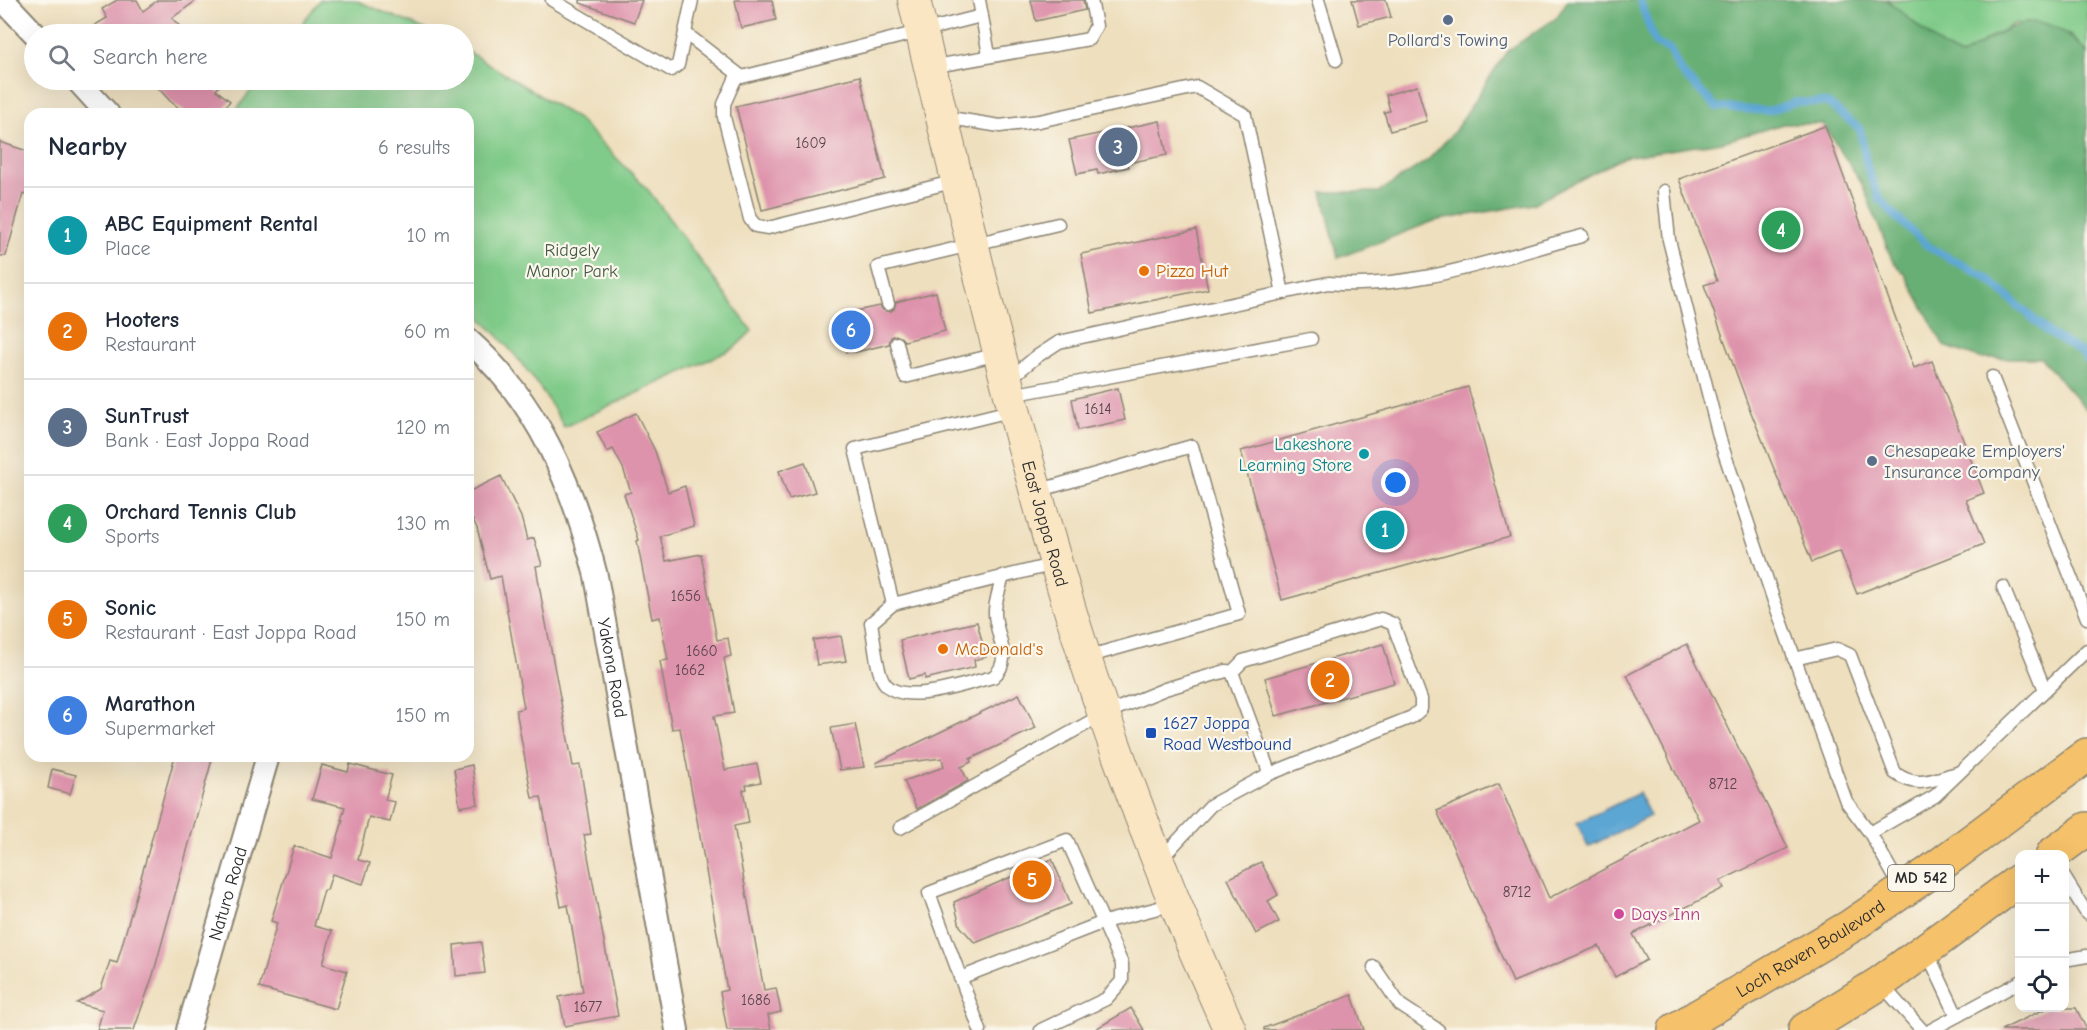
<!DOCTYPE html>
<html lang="en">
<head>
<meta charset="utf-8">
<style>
  body { margin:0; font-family:"Comic Neue",sans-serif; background:#f2f2f3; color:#1f2937 }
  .controls { position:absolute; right:18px; bottom:18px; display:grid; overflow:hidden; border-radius:12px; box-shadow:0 6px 24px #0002 }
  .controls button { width:54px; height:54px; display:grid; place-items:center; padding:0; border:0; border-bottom:2px solid #e0e1e3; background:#fff; color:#1f2937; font:30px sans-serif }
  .you { position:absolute; left:1396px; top:483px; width:21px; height:21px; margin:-15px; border:4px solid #fff; border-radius:50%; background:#1a73e8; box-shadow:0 0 0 9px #1a73e833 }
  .badge { display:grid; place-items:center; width:39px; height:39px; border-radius:50%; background:#d1495b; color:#fff; font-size:20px; font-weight:700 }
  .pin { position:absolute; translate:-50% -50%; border:3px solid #fff; box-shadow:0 2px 6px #0006 }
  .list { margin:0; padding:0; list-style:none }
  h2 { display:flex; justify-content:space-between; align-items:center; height:78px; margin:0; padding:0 24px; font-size:26px }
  h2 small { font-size:20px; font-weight:400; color:#747a83 }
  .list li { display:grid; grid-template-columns:39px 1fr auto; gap:18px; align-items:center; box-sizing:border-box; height:96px; padding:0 24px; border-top:2px solid #e0e1e3 }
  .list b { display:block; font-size:22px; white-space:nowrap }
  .list p { margin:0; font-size:20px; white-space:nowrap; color:#747a83 }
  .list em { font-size:20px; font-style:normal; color:#747a83 }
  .icon { flex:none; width:33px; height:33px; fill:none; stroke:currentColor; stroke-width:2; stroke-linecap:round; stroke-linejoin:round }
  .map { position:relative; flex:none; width:2087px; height:1030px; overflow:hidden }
  .search { position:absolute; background:#fff; box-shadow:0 6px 24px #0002; left:24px; top:24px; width:450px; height:66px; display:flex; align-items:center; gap:15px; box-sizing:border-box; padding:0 21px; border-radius:33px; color:#747a83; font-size:22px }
  .panel { position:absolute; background:#fff; box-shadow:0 6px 24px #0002; left:24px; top:108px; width:450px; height:654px; border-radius:18px }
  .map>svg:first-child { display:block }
</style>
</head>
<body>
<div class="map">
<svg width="2087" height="1030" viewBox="0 0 2087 1030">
  <rect width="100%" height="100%" fill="#fbf7ec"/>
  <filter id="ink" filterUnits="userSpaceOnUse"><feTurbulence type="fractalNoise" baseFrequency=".0167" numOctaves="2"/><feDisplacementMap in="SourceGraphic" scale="12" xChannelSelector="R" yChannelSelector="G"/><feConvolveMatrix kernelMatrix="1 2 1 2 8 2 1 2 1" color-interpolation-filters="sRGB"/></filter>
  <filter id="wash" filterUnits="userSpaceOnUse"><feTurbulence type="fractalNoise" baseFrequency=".008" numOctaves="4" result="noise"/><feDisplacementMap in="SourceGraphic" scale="24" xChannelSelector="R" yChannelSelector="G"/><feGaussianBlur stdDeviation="1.35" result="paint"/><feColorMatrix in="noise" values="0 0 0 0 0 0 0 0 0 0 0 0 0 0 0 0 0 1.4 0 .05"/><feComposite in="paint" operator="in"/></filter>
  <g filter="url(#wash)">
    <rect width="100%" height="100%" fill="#eedfbe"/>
    <g fill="#80cb89" stroke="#567b5a" stroke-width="1.5">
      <path d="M320,0H355L436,34H294Z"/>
      <path d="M1887,0H2087V53L2072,36L2015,23L1961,56L1943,47Z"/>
      <path d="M464,49L578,119L649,191L752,331L734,348L564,427C539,381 507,342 468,306V114H233L259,80H464Z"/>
    </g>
    <path fill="#68af75" stroke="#4a6d50" stroke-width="1.5" d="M1568,0H1887L1943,47L1961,56C2013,25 2039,0 2087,53V410L2041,358H1979L1944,346L1905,274L1892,260L1862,184L1823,124H1783L1722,142L1624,157L1533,204L1434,221L1338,258L1322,192H1379L1428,160L1454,132L1507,51L1556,18Z"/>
    <path fill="#5ca6d3" stroke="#44687f" stroke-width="1.5" d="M1639,793L1650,816L1588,847L1577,823Z"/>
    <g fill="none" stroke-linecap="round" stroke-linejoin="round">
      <path stroke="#5ca6d3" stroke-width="8" d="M1640,0L1655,43L1670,50L1680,71L1716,107L1768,111L1796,102L1828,103L1860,129L1867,167L1879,198L1895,216L1929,247L1987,278L2049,333L2081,352L2087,360"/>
    </g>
    <g id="blocks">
      <g fill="#de93ac">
        <path d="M117,0H137L143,11L158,0H197L172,18L187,34H80L107,18L102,9Z"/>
        <path d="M580,0H642L634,22L580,3Z"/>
        <path d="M735,0H772L776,20L741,28Z"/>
        <path d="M1031,0H1083L1085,10L1036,21Z"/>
        <path d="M1352,0H1386L1391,17L1359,25Z"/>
        <path d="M860,76L885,179L762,210L736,106Z"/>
        <path d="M151,80H224L216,90L230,101L220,114H187L170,101Z"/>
        <path d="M1417,86L1427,121L1390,131L1384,112L1390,111L1386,95Z"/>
        <path d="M1160,121L1167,155L1128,163L1129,167L1098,174L1097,170L1077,174L1069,140Z"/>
        <path d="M1825,126L1914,368L1932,361L1984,493L1966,500L1984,544L1857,594L1840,551L1812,562L1748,405L1704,285L1717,281L1679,179Z"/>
        <path d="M0,142L30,152V196L23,194L6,256H0Z"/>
        <path d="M1196,230L1208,289L1092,313L1081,254Z"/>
        <path d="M936,292L945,331L905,341L896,335L891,337L889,344L856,352H846L844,340L837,342L833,322L843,320L841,314L880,306L883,310L890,312L894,309L896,302Z"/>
        <path d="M1468,387L1510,537L1282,600L1241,451Z"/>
        <path d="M1118,388L1125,420L1078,430L1072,399Z"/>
        <path d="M636,413L655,451L668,492L685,486L694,526L660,536L666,561L701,554L717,640L728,638L731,656L724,658L734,713L714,716L725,770L757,764L761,782L746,785L747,789L743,790L749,823L734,826L764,990L776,988L781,1012L768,1015L771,1030H727L720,992L727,990L698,825L680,728L672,729L660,661L668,660L660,617L652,619L637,541L639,540L624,494L631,492L623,468L613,449L607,452L597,432Z"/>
        <path d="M805,462L815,492L789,499L779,471Z"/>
        <path d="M501,476L521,517L527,540L534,538L542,565L536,566L542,602L573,766L580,765L591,834L584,835L618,1016L565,1026L559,997L583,992L568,905L561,907L541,797L532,798L516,710L524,708L501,576L490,579L477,528L468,510V492Z"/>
        <path d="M977,622L986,657L974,660L975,667L925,679V675L909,679L900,640Z"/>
        <path d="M841,636L846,661L817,665L813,640Z"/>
        <path d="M1383,644L1394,683L1276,716L1265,678Z"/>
        <path d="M1687,644L1788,848L1720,881L1724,888L1633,934L1647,960L1615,977L1599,946L1513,982L1437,811L1499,784L1549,898L1699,820L1627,675Z"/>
        <path d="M1019,694L1036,728L970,759L971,762L961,767L968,781L917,809L904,781L944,767L942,758L877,766L876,763Z"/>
        <path d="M855,724L864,767L840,770L831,728Z"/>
        <path d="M175,756H213L153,975L134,1030H97L103,1010L77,1003L101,989L110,961L117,963Z"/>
        <path d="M350,764L392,775L385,800L395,802L390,822L369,817L358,860L370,863L363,884L332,874L327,890H324L314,926L332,931L323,964L347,971L336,1009L259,988L277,923L271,921L294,846L332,858L343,820H341L345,807L312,799L322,765L348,772Z"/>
        <path d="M472,765L478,804L460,807L454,769Z"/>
        <path d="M52,769L76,775L70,794L48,788Z"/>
        <path d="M1052,859L1071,904L975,943L960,926L954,902Z"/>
        <path d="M1261,862L1278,895L1268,901L1279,922L1256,934L1228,879Z"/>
        <path d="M481,942L485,973L456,976L454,945Z"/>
        <path d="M1352,995L1364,1030H1264V1028Z"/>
        <path d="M1131,1008L1144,1030H1094Z"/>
        <path d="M2047,1008H2076L2087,1030H2001Z"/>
      </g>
    </g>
  </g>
  <g filter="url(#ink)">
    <use href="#blocks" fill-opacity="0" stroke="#8c8574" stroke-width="1.5"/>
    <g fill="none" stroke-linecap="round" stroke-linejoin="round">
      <g stroke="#8c8574" stroke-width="15">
        <g id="lane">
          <path d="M552,0L671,70L678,65L692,0"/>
          <path d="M979,0L989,55"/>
          <path d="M1318,0L1336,60"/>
          <path d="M685,33L742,77L981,16"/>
          <path d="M930,67L1089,39L1096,26L1091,0"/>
          <path d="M737,75L724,104V117L750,219L756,226L768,228L956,181"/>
          <path d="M944,117L1000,126L1039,121L1197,87L1245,115L1283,293"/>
          <path d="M1664,191L1669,240L1720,440L1774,601L1846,801L1870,833L1902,890"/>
          <path d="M888,304L878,267L1058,224"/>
          <path d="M897,343L905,377L998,354"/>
          <path d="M1992,377L2087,618"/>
          <path d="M1008,380L1036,357L1059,342L1328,283C1414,291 1500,257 1582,236"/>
          <path d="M1011,395L1311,339"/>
          <path d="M1014,410L855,449L893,604L1055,564"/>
          <path d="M1037,491L1192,446L1239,614L1086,657"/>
          <path d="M2003,587L2045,690"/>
          <path d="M893,604L871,623C874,637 876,671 884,682C901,708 968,683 993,677C1014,660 996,637 995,614C994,603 1000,588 1003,576"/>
          <path d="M1794,659L1837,649L1850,655L1895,773C1917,789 1932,780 1957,773"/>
          <path d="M1232,672L1243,661L1381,619L1393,624L1421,699V709L1412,717L1267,775"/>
          <path d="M900,828L1104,714L1165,689L1226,671L1232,672L1268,769L1267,775L1211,805L1160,860"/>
          <path d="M1870,833L1935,796L2087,650"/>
          <path d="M2064,877L2087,914"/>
          <path d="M1927,952L1957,1016"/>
          <path d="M2064,960L2087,956"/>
          <path d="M1374,967L1400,1005L1438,1030"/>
          <path d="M960,978L1104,922L1174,904"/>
          <path d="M1881,984L1922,1030"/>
          <path d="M980,1030L929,893L1067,840L1122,964V981L1106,999L1041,1030"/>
          <path d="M1931,1030L2020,982"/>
        </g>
      </g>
      <g stroke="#8c8574" stroke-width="26">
        <g id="street">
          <path d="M3,0L35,34"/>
          <path d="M77,80L108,114"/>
          <path id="s1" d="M468,340C539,403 573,486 596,576L677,1030"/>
          <path id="s2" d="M188,1030L268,756"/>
        </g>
      </g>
      <g stroke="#8c8574" stroke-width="34">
        <g id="secondary">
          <path id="s3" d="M914,0C959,188 1002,377 1056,563C1102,722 1161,879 1230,1030"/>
        </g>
      </g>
      <g stroke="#8c8574" stroke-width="36">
        <g id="primary">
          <path d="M2053,854L2087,829"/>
          <path id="s4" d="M1675,1030L1851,926L1929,873L2087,755"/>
          <path d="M1805,1030L1880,983L2020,880"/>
        </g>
      </g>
      <use href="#lane" stroke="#fff" stroke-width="12"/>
      <use href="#street" stroke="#fff" stroke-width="22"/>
      <use href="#secondary" stroke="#fbe6c4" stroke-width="32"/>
      <use href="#primary" stroke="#f5c16b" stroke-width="33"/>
    </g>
  </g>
  <g fill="#5c6f8a" stroke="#fbf7ec" stroke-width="2">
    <circle cx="1448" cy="20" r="6"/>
    <circle cx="1872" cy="461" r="6"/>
  </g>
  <g fill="#e8710a" stroke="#fbf7ec" stroke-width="2">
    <circle cx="1144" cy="271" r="6"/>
    <circle cx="943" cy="649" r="6"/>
  </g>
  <circle fill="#0f9aa8" stroke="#fbf7ec" stroke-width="2" cx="1364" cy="454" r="6"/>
  <rect fill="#1a4fb4" stroke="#fbf7ec" stroke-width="2" x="1145" y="727" width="12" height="12" rx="3"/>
  <circle fill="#d1479c" stroke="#fbf7ec" stroke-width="2" cx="1619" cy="914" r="6"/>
  <g text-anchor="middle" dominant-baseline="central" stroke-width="4.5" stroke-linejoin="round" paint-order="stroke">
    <g font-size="15" fill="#58454b">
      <text x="811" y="143">1609</text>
      <text x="1098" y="409">1614</text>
      <text x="686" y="596">1656</text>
      <text x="702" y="651">1660</text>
      <text x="690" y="670">1662</text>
      <text x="1723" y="784">8712</text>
      <text x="1517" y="892">8712</text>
      <text x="756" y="1000">1686</text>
      <text x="588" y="1007">1677</text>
    </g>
    <rect fill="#fbf7ec" stroke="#696865" stroke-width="1.5" x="1888" y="865" width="66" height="26" rx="4.5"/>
    <g font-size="16" font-weight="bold" fill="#2b2b2b">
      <text x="1921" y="878">MD 542</text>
    </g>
    <g font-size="18" fill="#4e5e75" stroke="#fbf7ec">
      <text x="1448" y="40">Pollard's Towing</text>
      <text x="1884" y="451" text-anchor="start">Chesapeake Employers'<tspan x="1884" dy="21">Insurance Company</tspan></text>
    </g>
    <g font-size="18" fill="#445b47" stroke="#fbf7ec">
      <text x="572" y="250">Ridgely<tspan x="572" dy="21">Manor Park</tspan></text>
    </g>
    <g font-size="18" fill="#c56008" stroke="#fbf7ec" text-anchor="start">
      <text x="1156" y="271">Pizza Hut</text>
      <text x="955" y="649">McDonald's</text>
    </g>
    <g font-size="18" fill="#0d838f" stroke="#fbf7ec" text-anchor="end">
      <text x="1352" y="444">Lakeshore<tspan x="1352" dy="21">Learning Store</tspan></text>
    </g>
    <g font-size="18" fill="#2b2b2b" stroke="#fbf7ec">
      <text stroke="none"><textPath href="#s3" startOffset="540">East Joppa Road</textPath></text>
      <text stroke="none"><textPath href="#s1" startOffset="366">Yakona Road</textPath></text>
      <text stroke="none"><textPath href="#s2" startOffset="142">Naturo Road</textPath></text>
      <text stroke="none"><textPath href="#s4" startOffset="158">Loch Raven Boulevard</textPath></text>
    </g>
    <g font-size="18" fill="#164399" stroke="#fbf7ec" text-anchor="start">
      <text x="1163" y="723">1627 Joppa<tspan x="1163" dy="21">Road Westbound</tspan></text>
    </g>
    <g font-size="18" fill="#b23c85" stroke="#fbf7ec" text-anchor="start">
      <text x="1631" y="914">Days Inn</text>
    </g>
  </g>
</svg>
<div class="controls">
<button>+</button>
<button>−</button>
<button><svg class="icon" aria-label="locate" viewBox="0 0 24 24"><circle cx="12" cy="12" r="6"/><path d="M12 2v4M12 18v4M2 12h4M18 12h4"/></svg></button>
</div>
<div class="you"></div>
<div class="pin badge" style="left:1385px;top:530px;background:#0f9aa8">1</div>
<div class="pin badge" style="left:1330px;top:680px;background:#e8710a">2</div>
<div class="pin badge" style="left:1118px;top:147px;background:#5c6f8a">3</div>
<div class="pin badge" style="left:1781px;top:230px;background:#2e9e5b">4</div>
<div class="pin badge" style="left:1032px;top:880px;background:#e8710a">5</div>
<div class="pin badge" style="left:851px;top:330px;background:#3f7fe0">6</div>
<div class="search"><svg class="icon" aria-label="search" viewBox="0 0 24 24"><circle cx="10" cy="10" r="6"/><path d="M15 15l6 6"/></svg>Search here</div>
<section class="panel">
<h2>Nearby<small>6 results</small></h2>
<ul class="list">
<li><span class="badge" style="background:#0f9aa8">1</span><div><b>ABC Equipment Rental</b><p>Place</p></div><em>10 m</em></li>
<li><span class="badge" style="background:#e8710a">2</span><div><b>Hooters</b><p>Restaurant</p></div><em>60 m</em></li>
<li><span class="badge" style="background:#5c6f8a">3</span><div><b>SunTrust</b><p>Bank · East Joppa Road</p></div><em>120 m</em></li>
<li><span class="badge" style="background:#2e9e5b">4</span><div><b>Orchard Tennis Club</b><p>Sports</p></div><em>130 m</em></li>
<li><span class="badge" style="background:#e8710a">5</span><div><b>Sonic</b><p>Restaurant · East Joppa Road</p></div><em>150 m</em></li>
<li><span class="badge" style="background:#3f7fe0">6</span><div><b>Marathon</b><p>Supermarket</p></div><em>150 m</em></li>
</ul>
</section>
</div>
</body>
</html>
